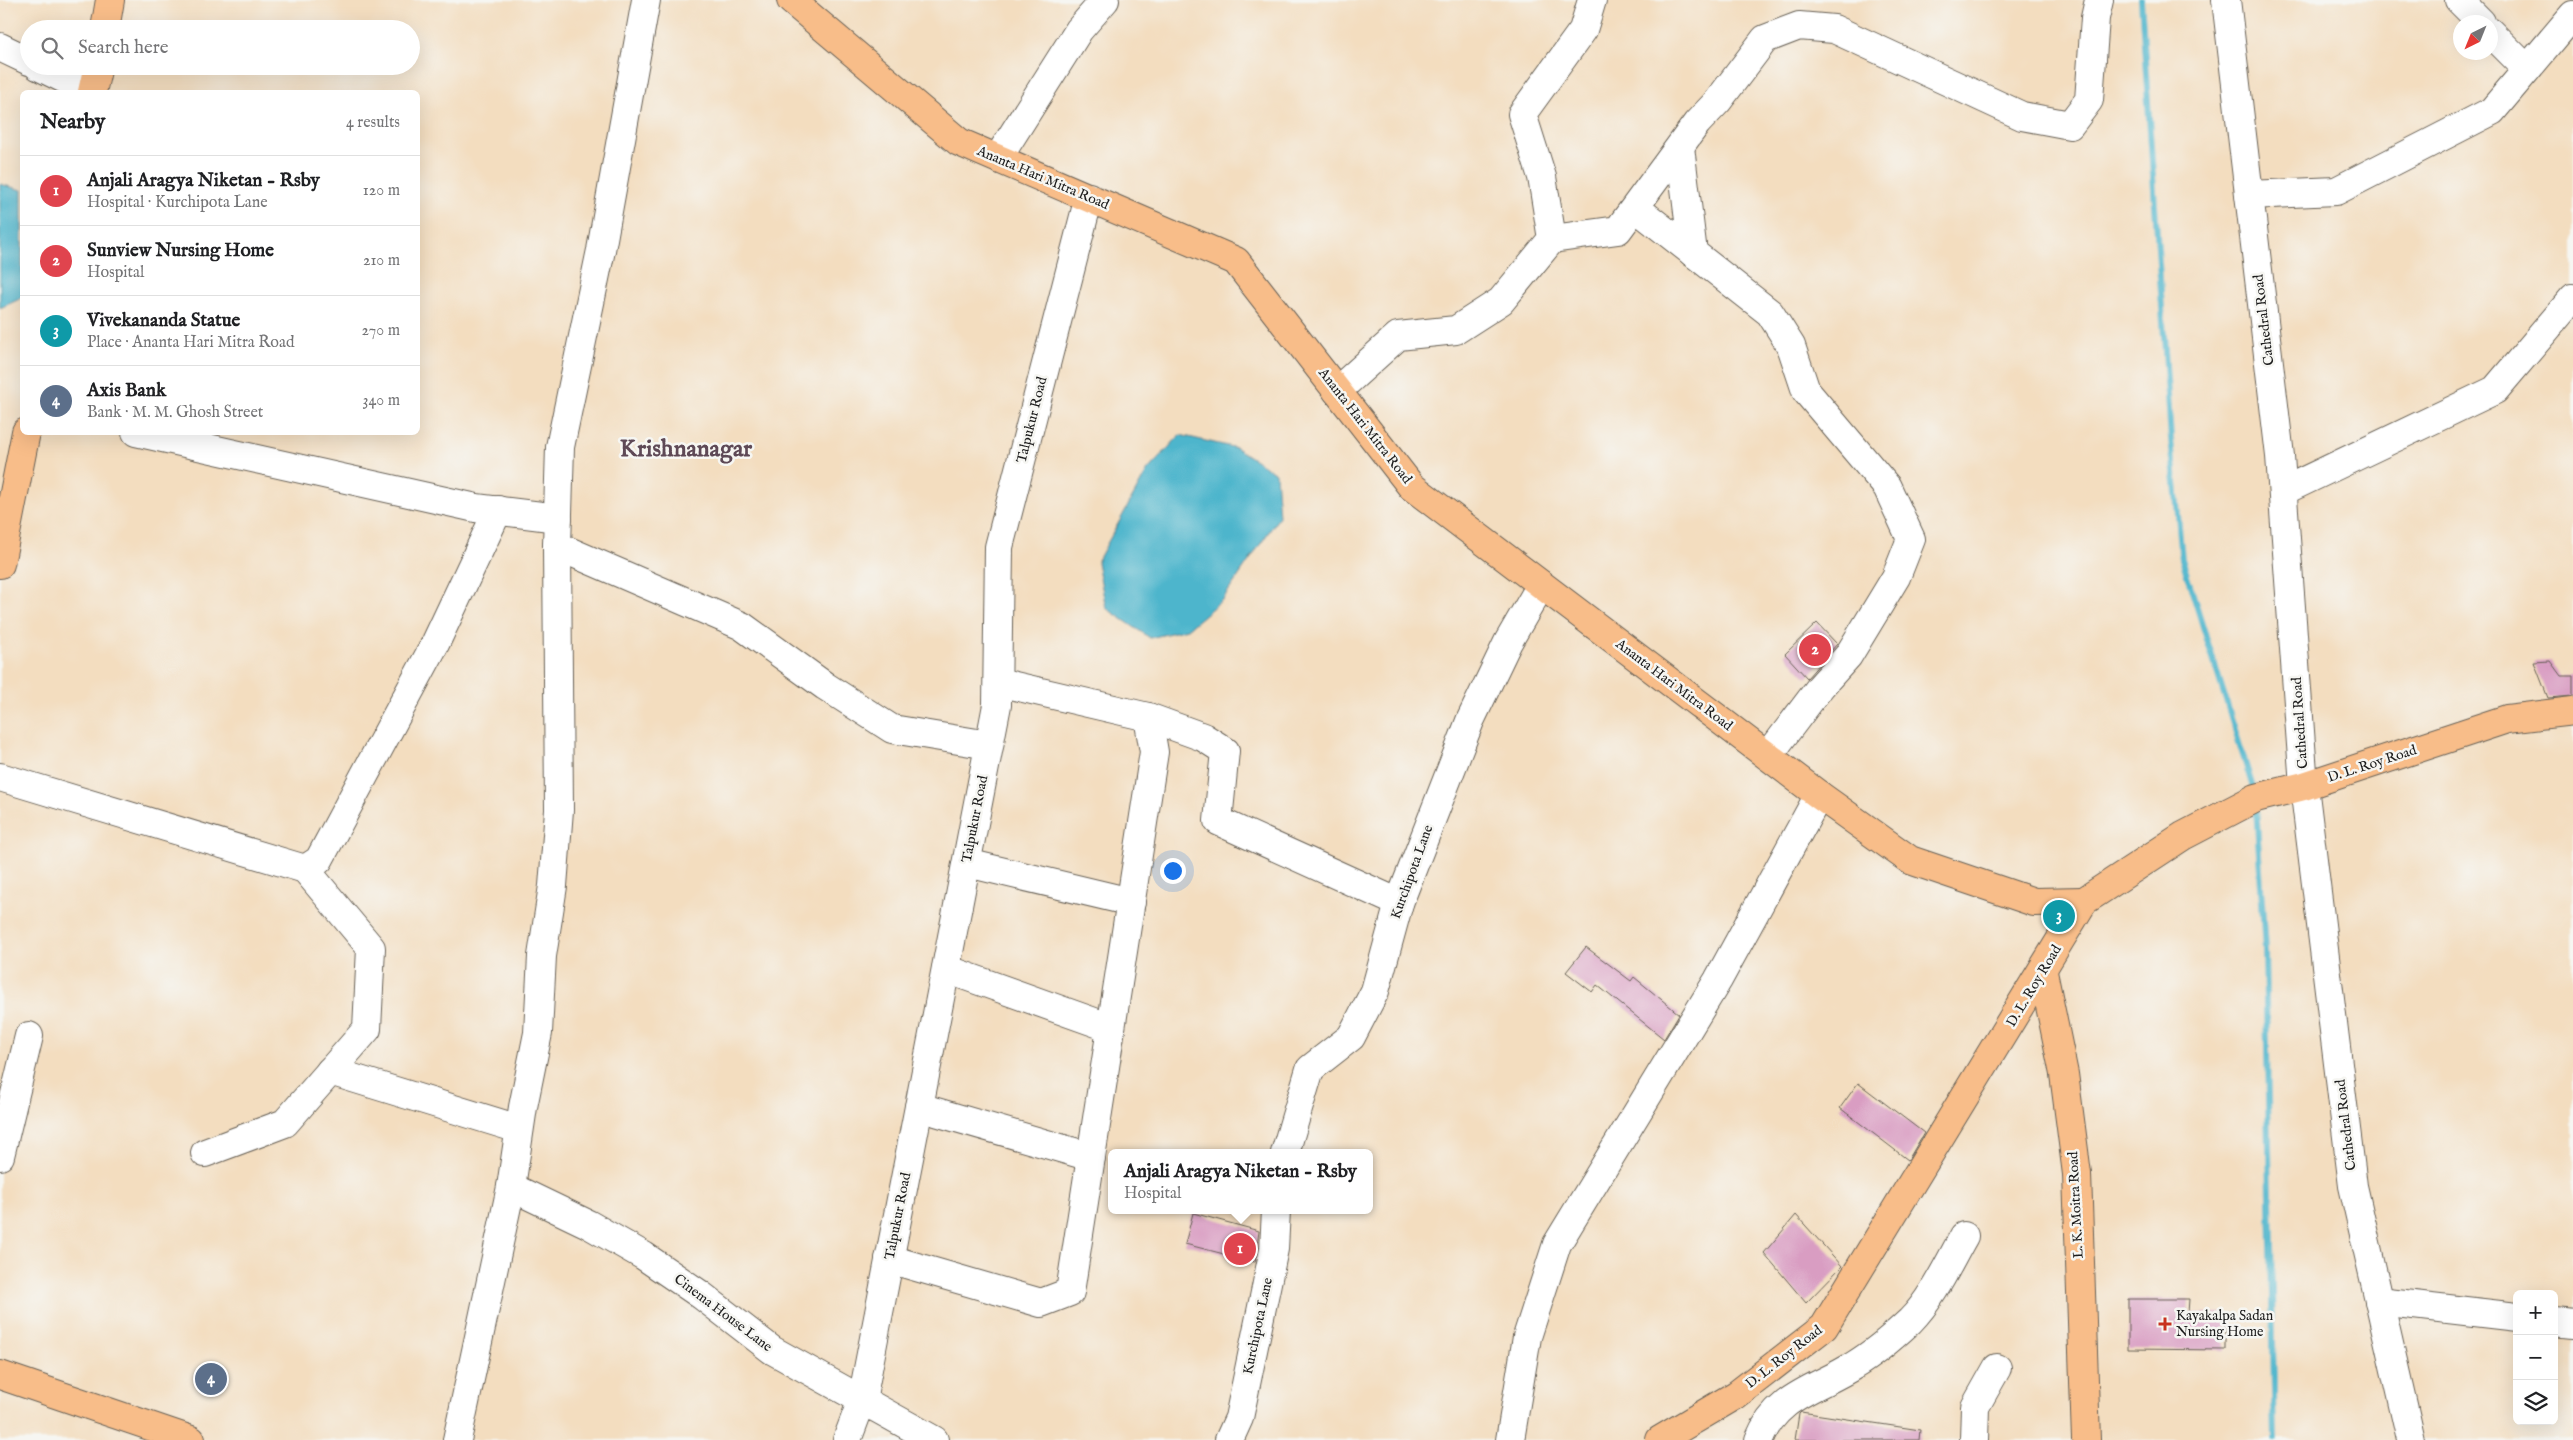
<!DOCTYPE html>
<html lang="en">
<head>
<meta charset="utf-8">
<style>
  body { margin:0; font-family:"IM FELL English",serif; background:#f6f6f6; color:#202124 }
  .controls { position:absolute; right:15px; bottom:15px; display:grid; overflow:hidden; border-radius:8px; box-shadow:0 5px 20px #0002 }
  .controls button { width:45px; height:45px; display:grid; place-items:center; padding:0; border:0; border-bottom:1px solid #e0e0e0; background:#fff; color:#202124; font:25px sans-serif }
  .compass { position:absolute; left:2453px; top:15px; width:45px; height:45px; border-radius:50%; background:#fff; box-shadow:0 5px 20px #0002; rotate:223deg }
  .you { position:absolute; left:1172px; top:870px; width:18px; height:18px; margin:-12px; border:4px solid #fff; border-radius:50%; background:#1a73e8; box-shadow:0 0 0 8px #1a73e833 }
  .badge { display:grid; place-items:center; width:32px; height:32px; border-radius:50%; background:#7c3aed; color:#fff; font-size:16px; font-weight:700 }
  .pin { position:absolute; translate:-50% -50%; border:2px solid #fff; box-shadow:0 1px 5px #0006 }
  .popup { position:absolute; left:1108px; top:1149px; width:265px; height:65px; box-sizing:border-box; display:grid; place-content:center; border-radius:8px; background:#fff; filter:drop-shadow(0 1px 4px #0005); font-size:16px; white-space:nowrap; color:#757577 }
  .popup b { font-size:19px; color:#202124 }
  .popup::after { content:''; position:absolute; left:50%; top:100%; margin-left:-10px; border:10px solid transparent; border-top-color:#fff }
  .list { margin:0; padding:0; list-style:none }
  h2 { display:flex; justify-content:space-between; align-items:center; height:65px; margin:0; padding:0 20px; font-size:21px }
  h2 small { font-size:16px; font-weight:400; color:#757577 }
  .list li { display:grid; grid-template-columns:32px 1fr auto; gap:15px; align-items:center; box-sizing:border-box; height:70px; padding:0 20px; border-top:1px solid #e0e0e0 }
  .list b { display:block; font-size:19px; white-space:nowrap }
  .list p { margin:0; font-size:16px; white-space:nowrap; color:#757577 }
  .list em { font-size:16px; font-style:normal; color:#757577 }
  .icon { flex:none; width:28px; height:28px; fill:none; stroke:currentColor; stroke-width:2; stroke-linecap:round; stroke-linejoin:round }
  .map { position:relative; flex:none; width:2573px; height:1440px; overflow:hidden }
  .search { position:absolute; background:#fff; box-shadow:0 5px 20px #0002; left:20px; top:20px; width:400px; height:55px; display:flex; align-items:center; gap:12px; box-sizing:border-box; padding:0 18px; border-radius:28px; color:#757577; font-size:19px }
  .panel { position:absolute; background:#fff; box-shadow:0 5px 20px #0002; left:20px; top:90px; width:400px; height:345px; border-radius:8px }
  .map>svg:first-child { display:block }
</style>
</head>
<body>
<div class="map">
<svg width="2573" height="1440" viewBox="0 0 2573 1440">
  <rect width="100%" height="100%" fill="#f6f6f2"/>
  <filter id="ink" filterUnits="userSpaceOnUse"><feTurbulence type="fractalNoise" baseFrequency=".02" numOctaves="2"/><feDisplacementMap in="SourceGraphic" scale="10" xChannelSelector="R" yChannelSelector="G"/><feConvolveMatrix kernelMatrix="1 2 1 2 8 2 1 2 1" color-interpolation-filters="sRGB"/></filter>
  <filter id="wash" filterUnits="userSpaceOnUse"><feTurbulence type="fractalNoise" baseFrequency=".0096" numOctaves="4" result="noise"/><feDisplacementMap in="SourceGraphic" scale="20" xChannelSelector="R" yChannelSelector="G"/><feGaussianBlur stdDeviation="1.12" result="paint"/><feColorMatrix in="noise" values="0 0 0 0 0 0 0 0 0 0 0 0 0 0 0 0 0 1.4 0 .05"/><feComposite in="paint" operator="in"/></filter>
  <g filter="url(#wash)">
    <rect width="100%" height="100%" fill="#f3ddbf"/>
    <g fill="#4eb5cc" stroke="#356874">
      <path d="M0,184L22,190V298L0,308Z"/>
      <path d="M1180,435L1236,448L1276,473L1279,517L1223,599L1187,629L1150,638L1106,608L1097,562L1147,471Z"/>
    </g>
    <g fill="none" stroke-linecap="round" stroke-linejoin="round">
      <g stroke="#4eb5cc" stroke-width="6">
        <path d="M2141,0L2171,439L2182,559L2254,791"/>
        <path d="M2256,806L2265,951L2275,1440"/>
      </g>
    </g>
    <g id="blocks">
      <g fill="#d99dc2">
        <path d="M1817,623L1837,644L1807,678L1785,654Z"/>
        <path d="M2550,661L2561,676H2573V696L2548,698L2534,662Z"/>
        <path d="M1586,947L1631,981L1634,977L1679,1014L1664,1039L1597,985L1592,992L1566,972Z"/>
        <path d="M1858,1083L1924,1133L1908,1160L1840,1108Z"/>
        <path d="M1193,1213L1259,1231L1255,1262L1185,1244Z"/>
        <path d="M1796,1215L1842,1266L1806,1303L1764,1253Z"/>
        <path d="M2128,1299H2189L2188,1313H2225V1350L2128,1349Z"/>
        <path d="M1801,1412L1920,1430L1919,1440H1795L1799,1414Z"/>
      </g>
    </g>
  </g>
  <g filter="url(#ink)">
    <use href="#blocks" fill-opacity="0" stroke="#676055" stroke-width="1"/>
    <g fill="none" stroke-linecap="round" stroke-linejoin="round">
      <g stroke="#676055" stroke-width="30">
        <g id="minor">
          <path d="M2226,0L2280,456L2304,786L2353,1186L2411,1440"/>
          <path d="M2459,0L2481,22"/>
          <path d="M2490,32L2527,69"/>
          <path d="M0,47L29,61"/>
          <path d="M38,66L91,92"/>
          <path d="M1680,147L1693,253"/>
          <path d="M998,158L1079,30L1105,0"/>
          <path d="M2249,195L2336,191L2492,111L2573,15"/>
          <path d="M1636,208L1770,313L1791,346L1806,391L1887,487L1911,539L1896,577L1848,656L1821,686L1768,756"/>
          <path d="M1552,239L1618,230L1697,123L1718,101L1765,39L1799,26L1834,29L2022,116L2070,125L2089,100L2095,18L2099,0"/>
          <path d="M1337,391L1398,336L1456,330L1501,301L1552,239L1542,177L1522,114L1583,30L1592,0"/>
          <path d="M136,432L476,508L558,518"/>
          <path d="M2283,491L2495,390L2573,298"/>
          <path d="M557,546L742,626L825,686L892,729L989,745"/>
          <path d="M1148,717L1203,737L1225,751L1218,821L1399,903"/>
          <path d="M0,777L305,869L319,860L435,644L498,510"/>
          <path d="M967,863L1131,902"/>
          <path d="M946,969L1111,1028"/>
          <path d="M330,1071L519,1129"/>
          <path d="M919,1107L1091,1157"/>
          <path d="M205,1153L285,1123L367,1029L371,948L305,869"/>
          <path d="M1285,1153L1310,1069L1351,1037L1375,991L1399,903L1470,721L1508,642L1541,585"/>
          <path d="M0,1156L29,1036"/>
          <path d="M511,1187L588,1224L644,1256L701,1295L772,1350L934,1440"/>
          <path d="M889,1259L1041,1303L1070,1292L1154,752L1148,717L998,682"/>
          <path d="M2379,1301L2517,1317"/>
          <path d="M2554,1322L2573,1324"/>
          <path d="M457,1440L511,1187L523,1107L538,1033L542,956L553,886L559,810L557,546L560,447L601,250L646,0"/>
          <path d="M847,1440L862,1400L997,705L999,547L1089,197"/>
          <path d="M1229,1440L1239,1418L1274,1249L1276,1210"/>
          <path d="M1510,1440L1527,1337L1557,1244L1718,980L1819,795"/>
          <path d="M1759,1440C1777,1395 1817,1389 1853,1366C1873,1354 1894,1336 1910,1321C1933,1298 1948,1264 1964,1236"/>
          <path d="M1974,1440L1975,1407L1997,1368"/>
        </g>
      </g>
      <g stroke="#676055" stroke-width="30">
        <g id="major">
          <path d="M791,0L959,142L1236,261L1411,486L1819,795L1910,860L2034,902L2084,901"/>
          <path d="M2043,972L2064,1074L2077,1174L2086,1440"/>
          <path d="M0,1375L191,1440"/>
          <path d="M1660,1440L1736,1395L1824,1327L2084,901L2183,836L2256,798L2304,786L2507,719L2573,711"/>
        </g>
      </g>
      <g stroke="#676055" stroke-width="30">
        <g id="highway">
          <path d="M105,29L110,0"/>
          <path d="M92,92L98,66"/>
          <path d="M0,564L26,432"/>
        </g>
      </g>
      <use href="#minor" stroke="#fff" stroke-width="28"/>
      <use href="#major" stroke="#f8bd89" stroke-width="28"/>
      <use href="#highway" stroke="#f8bd89" stroke-width="28"/>
    </g>
  </g>
  <path fill="#c8321e" stroke="#f6f6f2" stroke-width="2" d="M2162.5 1316.5h5v5h5v5h-5v5h-5v-5h-5v-5h5z"/>
  <g text-anchor="middle" dominant-baseline="central" stroke-width="5" stroke-linejoin="round" paint-order="stroke">
    <g font-size="14" fill="#1c1c1c" stroke="#f6f6f2">
      <text transform="translate(1043 178) rotate(23)">Ananta Hari Mitra Road</text>
      <text transform="translate(2264 320) rotate(-97)">Cathedral Road</text>
      <text transform="translate(1032 420) rotate(-76)">Talpukur Road</text>
      <text transform="translate(1365 426) rotate(52)">Ananta Hari Mitra Road</text>
      <text transform="translate(1674 685) rotate(37)">Ananta Hari Mitra Road</text>
      <text transform="translate(2300 723) rotate(-94)">Cathedral Road</text>
      <text transform="translate(2372 764) rotate(-18)">D. L. Roy Road</text>
      <text transform="translate(975 819) rotate(-79)">Talpukur Road</text>
      <text transform="translate(1412 872) rotate(-70)">Kurchipota Lane</text>
      <text transform="translate(2034 986) rotate(-59)">D. L. Roy Road</text>
      <text transform="translate(2346 1125) rotate(-97)">Cathedral Road</text>
      <text transform="translate(2076 1205) rotate(-93)">L. K. Moitra Road</text>
      <text transform="translate(898 1216) rotate(-79)">Talpukur Road</text>
      <text transform="translate(723 1313) rotate(37)">Cinema House Lane</text>
      <text transform="translate(1258 1326) rotate(-78)">Kurchipota Lane</text>
      <text transform="translate(1784 1357) rotate(-38)">D. L. Roy Road</text>
    </g>
    <g font-size="14" fill="#1c1c1c" stroke="#f6f6f2" text-anchor="start">
      <text x="2176" y="1316">Kayakalpa Sadan<tspan x="2176" dy="16">Nursing Home</tspan></text>
    </g>
    <g font-size="24" font-weight="bold" fill="#5e4956" stroke="#f6f6f2">
      <text x="686" y="449">Krishnanagar</text>
    </g>
  </g>
</svg>
<div class="controls">
<button>+</button>
<button>−</button>
<button><svg class="icon" aria-label="layers" viewBox="0 0 24 24"><path d="M12 4l9 5-9 5-9-5zM3 14l9 5 9-5"/></svg></button>
</div>
<svg class="compass" viewBox="-18 -18 36 36"><path d="M0-13l5 13h-10z" fill="#e53935"/><path d="M0 13l5-13h-10z" fill="#757577"/></svg>
<div class="you"></div>
<div class="pin badge" style="left:1240px;top:1249px;background:#e0444e">1</div>
<div class="popup"><b>Anjali Aragya Niketan - Rsby</b>Hospital</div>
<div class="pin badge" style="left:1815px;top:650px;background:#e0444e">2</div>
<div class="pin badge" style="left:2059px;top:916px;background:#0f9aa8">3</div>
<div class="pin badge" style="left:211px;top:1379px;background:#5c6f8a">4</div>
<div class="search"><svg class="icon" aria-label="search" viewBox="0 0 24 24"><circle cx="10" cy="10" r="6"/><path d="M15 15l6 6"/></svg>Search here</div>
<section class="panel">
<h2>Nearby<small>4 results</small></h2>
<ul class="list">
<li><span class="badge" style="background:#e0444e">1</span><div><b>Anjali Aragya Niketan - Rsby</b><p>Hospital · Kurchipota Lane</p></div><em>120 m</em></li>
<li><span class="badge" style="background:#e0444e">2</span><div><b>Sunview Nursing Home</b><p>Hospital</p></div><em>210 m</em></li>
<li><span class="badge" style="background:#0f9aa8">3</span><div><b>Vivekananda Statue</b><p>Place · Ananta Hari Mitra Road</p></div><em>270 m</em></li>
<li><span class="badge" style="background:#5c6f8a">4</span><div><b>Axis Bank</b><p>Bank · M. M. Ghosh Street</p></div><em>340 m</em></li>
</ul>
</section>
</div>
</body>
</html>
